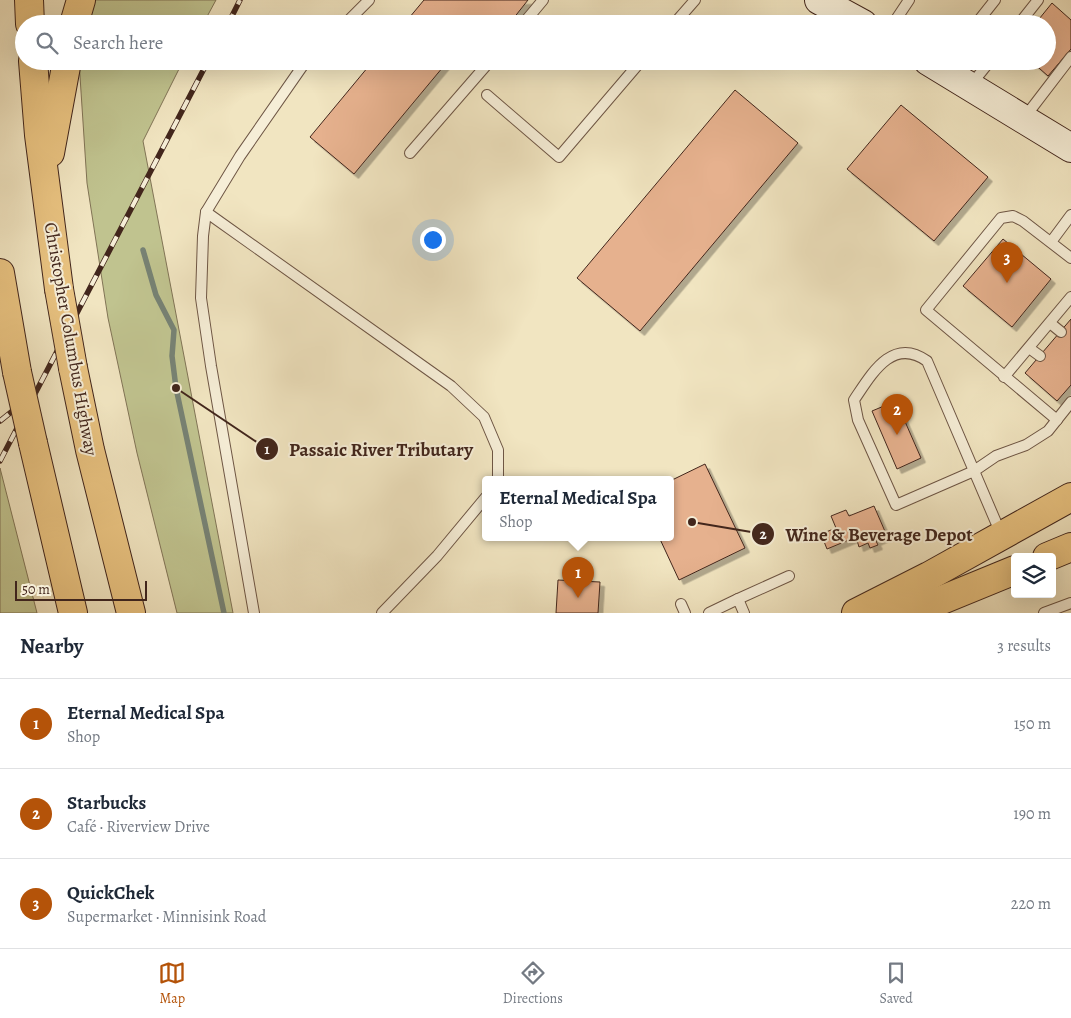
<!DOCTYPE html>
<html lang="en">
<head>
<meta charset="utf-8">
<style>
  body { margin:0; font-family:Alegreya,serif; background:#f2f2f3; color:#1f2937 }
  .controls { position:absolute; right:15px; bottom:15px; display:grid; overflow:hidden; border-radius:5px; box-shadow:0 5px 20px #0002 }
  .controls button { width:45px; height:45px; display:grid; place-items:center; padding:0; border:0; border-bottom:1px solid #e0e1e3; background:#fff; color:#1f2937; font:25px sans-serif }
  .scale { position:absolute; left:15px; bottom:12px; width:132px; box-sizing:border-box; padding-left:5px; border:2px solid #42261c; border-top:0; font-size:14px; line-height:18px; white-space:nowrap; color:#42261c; -webkit-text-stroke:4px #f6eed7; paint-order:stroke }
  .you { position:absolute; left:432px; top:239px; width:18px; height:18px; margin:-12px; border:4px solid #fff; border-radius:50%; background:#1a73e8; box-shadow:0 0 0 8px #1a73e833 }
  .badge { display:grid; place-items:center; width:32px; height:32px; border-radius:50%; background:#b45309; color:#fff; font-size:16px; font-weight:700 }
  .pin { position:absolute; translate:-50% -41px; filter:drop-shadow(0 1px 2px #0008) }
  .pin::after { content:''; position:absolute; top:26px; width:18px; height:15px; background:inherit; clip-path:polygon(0 0,100% 0,50% 100%) }
  .popup { position:absolute; left:482px; top:476px; width:192px; height:65px; box-sizing:border-box; display:grid; place-content:center; border-radius:5px; background:#fff; filter:drop-shadow(0 1px 4px #0005); font-size:16px; white-space:nowrap; color:#747a83 }
  .popup b { font-size:19px; color:#1f2937 }
  .popup::after { content:''; position:absolute; left:50%; top:100%; margin-left:-10px; border:10px solid transparent; border-top-color:#fff }
  .list { margin:0; padding:0; list-style:none }
  h2 { display:flex; justify-content:space-between; align-items:center; height:65px; margin:0; padding:0 20px; font-size:21px }
  h2 small { font-size:16px; font-weight:400; color:#747a83 }
  .list li { display:grid; grid-template-columns:32px 1fr auto; gap:15px; align-items:center; box-sizing:border-box; height:90px; padding:0 20px; border-top:1px solid #e0e1e3 }
  .list b { display:block; font-size:19px; white-space:nowrap }
  .list p { margin:0; font-size:16px; white-space:nowrap; color:#747a83 }
  .list em { font-size:16px; font-style:normal; color:#747a83 }
  .icon { flex:none; width:28px; height:28px; fill:none; stroke:currentColor; stroke-width:2; stroke-linecap:round; stroke-linejoin:round }
  .map { position:relative; flex:none; width:1071px; height:613px; overflow:hidden }
  .search { position:absolute; background:#fff; box-shadow:0 5px 20px #0002; left:15px; right:15px; top:15px; height:55px; display:flex; align-items:center; gap:12px; box-sizing:border-box; padding:0 18px; border-radius:28px; color:#747a83; font-size:19px }
  .sheet { height:335px; background:#fff }
  nav { display:flex; justify-content:space-around; align-items:center; box-sizing:border-box; height:70px; border-top:1px solid #e0e1e3; background:#fff; font-size:14px; color:#747a83 }
  nav a { display:grid; justify-items:center; gap:2px }
  nav .on { color:#b45309 }
  .map>svg:first-child { display:block }
</style>
</head>
<body>
<div class="map">
<svg width="1071" height="613" viewBox="0 0 1071 613">
  <defs>
    <filter id="shadow"><feDropShadow dx="4.5" dy="4.5" stdDeviation="0" flood-color="#0004"/></filter>
  </defs>
  <rect width="100%" height="100%" fill="#f1e5c1"/>
  <filter id="stains"><feTurbulence type="fractalNoise" baseFrequency=".004" numOctaves="4"/><feColorMatrix values="0 0 0 0 .2 0 0 0 0 .09 0 0 0 0 .02 0 0 0 .5 -.17"/></filter>
  <radialGradient id="worn" r=".72"><stop offset=".6" stop-color="#630" stop-opacity="0"/><stop offset="1" stop-color="#630" stop-opacity=".3"/></radialGradient>
  <g fill="#c0c38f" stroke="#817456">
    <path d="M75,0H216L203,24H77Z"/>
    <path d="M79,61H183L143,141L233,613H177L137,453L108,318L87,183Z"/>
    <path d="M0,468L37,613H0Z"/>
  </g>
  <g fill="none" stroke-linecap="round" stroke-linejoin="round">
    <path stroke="#778274" stroke-width="5.5" d="M143,250L156,295L174,330L172,356L176,388L224,613"/>
  </g>
  <g fill="#e6b18e" stroke="#42261c" filter="url(#shadow)">
    <path d="M424,0H528L509,24H404Z"/>
    <path d="M1052,3L1071,20V49L1048,76L1031,61H1047V24H1035Z"/>
    <path d="M373,61H448L354,174L310,137Z"/>
    <path d="M735,90L798,143L640,331L577,278Z"/>
    <path d="M901,105L988,177L934,241L847,169Z"/>
    <path d="M1003,239L1051,279L1012,327L963,286Z"/>
    <path d="M1071,319V385L1057,401L1025,373Z"/>
    <path d="M896,401L921,458L897,469L872,411Z"/>
    <path d="M705,464L745,548L679,580L659,537H670V481Z"/>
    <path d="M874,506L887,536L876,541L878,545L870,548L868,543L859,547L856,537L827,549L821,534L836,528L831,516L846,510L849,516Z"/>
    <path d="M558,580L600,582L598,613H556Z"/>
  </g>
  <g fill="none" stroke-linecap="round" stroke-linejoin="round">
    <g stroke="#6e5645" stroke-width="12">
      <g id="lane">
        <path d="M345,24L369,0"/>
        <path d="M523,24L543,0"/>
        <path d="M674,24L695,0"/>
        <path d="M893,24L909,0"/>
        <path d="M976,24L995,0"/>
        <path d="M1019,24L1038,0"/>
        <path d="M970,86L990,61"/>
        <path d="M487,95L559,157L641,61"/>
        <path d="M1025,117L1071,57"/>
        <path d="M410,153L490,61"/>
        <path d="M206,212L451,386L484,417L498,450V479"/>
        <path d="M1051,242L1071,215"/>
        <path d="M1050,323L1061,332"/>
        <path d="M1029,348L1040,356"/>
        <path d="M1004,377L1071,297"/>
        <path d="M1057,420L926,310L1001,218L1013,216L1023,221L1071,258"/>
        <path d="M1001,534L927,361C892,336 871,375 854,400L858,420L896,505L974,471L996,456L1026,445L1048,431L1071,402"/>
        <path d="M738,599L789,576"/>
        <path d="M681,604L685,613"/>
        <path d="M254,613L211,366L201,298L203,236L206,212L240,156L306,61"/>
        <path d="M382,613L437,556L486,497"/>
        <path d="M709,613L738,599L744,613"/>
        <path d="M1044,613L1071,603"/>
      </g>
    </g>
    <g stroke="#42261c" stroke-width="30">
      <g id="secondary">
        <path d="M819,0L863,24"/>
        <path d="M928,61L1071,148"/>
      </g>
    </g>
    <g stroke="#42261c" stroke-width="30">
      <path id="primary" d="M856,613L929,576L1071,497"/>
    </g>
    <g stroke="#42261c" stroke-width="30">
      <g id="highway">
        <path d="M29,0L30,24"/>
        <path d="M74,24L81,0"/>
        <path d="M33,61L39,135L59,289"/>
        <path d="M50,153L67,61"/>
        <path d="M0,273L17,372"/>
        <path d="M73,368L90,450L131,613"/>
        <path d="M33,443L73,613"/>
        <path d="M1047,557L1071,547"/>
        <path d="M893,613L937,602L1015,570"/>
      </g>
    </g>
    <use href="#lane" stroke="#f6eed7" stroke-width="10"/>
    <use href="#secondary" stroke="#f6eed7" stroke-width="28"/>
    <use href="#primary" stroke="#e8c280" stroke-width="28"/>
    <use href="#highway" stroke="#e8c280" stroke-width="28"/>
    <g stroke="#42261c" stroke-width="5.5">
      <g id="rail">
        <path d="M228,24L240,0"/>
        <path d="M0,421L31,396"/>
        <path d="M0,461L208,61"/>
      </g>
    </g>
    <use href="#rail" stroke="#f6eed7" stroke-width="4" stroke-dasharray="11" stroke-linecap="butt"/>
    <g stroke="#42261c" stroke-width="30" stroke-linecap="butt">
      <g id="highway-bridge">
        <path d="M59,289L73,368"/>
        <path d="M17,372L33,443"/>
      </g>
    </g>
    <use href="#highway-bridge" stroke="#e8c280" stroke-width="28"/>
  </g>
  <g text-anchor="middle" dominant-baseline="central" stroke-width="4" stroke-linejoin="round" paint-order="stroke">
    <g font-size="18" fill="#42261c" stroke="#f6eed7">
      <text transform="translate(71 339) rotate(80)">Christopher Columbus Highway</text>
    </g>
  </g>
  <path fill="none" stroke="#42261c" stroke-width="2" d="M176 388L267 449M692 522L763 534"/>
  <g fill="#42261c" stroke="#f6eed7" stroke-width="2">
    <circle cx="176" cy="388" r="5"/>
    <circle cx="692" cy="522" r="5"/>
    <circle cx="267" cy="449" r="12"/>
    <circle cx="763" cy="534" r="12"/>
  </g>
  <g font-size="15" text-anchor="middle" font-weight="bold" fill="#fff">
    <text x="267" y="454">1</text>
    <text x="763" y="539">2</text>
  </g>
  <g font-size="19" text-anchor="middle" font-weight="bold" fill="#42261c" stroke="#f6eed7" stroke-width="4" stroke-linejoin="round" paint-order="stroke">
    <text x="381" y="456">Passaic River Tributary</text>
    <text x="879" y="541">Wine &amp; Beverage Depot</text>
  </g>
  <rect width="100%" height="100%" filter="url(#stains)"/>
  <rect width="100%" height="100%" fill="url(#worn)"/>
</svg>
<div class="controls">
<button><svg class="icon" aria-label="layers" viewBox="0 0 24 24"><path d="M12 4l9 5-9 5-9-5zM3 14l9 5 9-5"/></svg></button>
</div>
<div class="scale">50 m</div>
<div class="you"></div>
<div class="pin badge" style="left:578px;top:598px">1</div>
<div class="popup"><b>Eternal Medical Spa</b>Shop</div>
<div class="pin badge" style="left:897px;top:435px">2</div>
<div class="pin badge" style="left:1007px;top:283px">3</div>
<div class="search"><svg class="icon" aria-label="search" viewBox="0 0 24 24"><circle cx="10" cy="10" r="6"/><path d="M15 15l6 6"/></svg>Search here</div>
</div>
<section class="sheet">
<h2>Nearby<small>3 results</small></h2>
<ul class="list">
<li><span class="badge">1</span><div><b>Eternal Medical Spa</b><p>Shop</p></div><em>150 m</em></li>
<li><span class="badge">2</span><div><b>Starbucks</b><p>Café · Riverview Drive</p></div><em>190 m</em></li>
<li><span class="badge">3</span><div><b>QuickChek</b><p>Supermarket · Minnisink Road</p></div><em>220 m</em></li>
</ul>
</section>
<nav>
<a class="on"><svg class="icon" aria-label="map" viewBox="0 0 24 24"><path d="M3 6l6-2 6 2 6-2v14l-6 2-6-2-6 2zM9 4v14M15 6v14"/></svg>Map</a>
<a><svg class="icon" aria-label="directions" viewBox="0 0 24 24"><path d="M12 3l9 9-9 9-9-9zM9 14v-3h6M13 9l2 2-2 2"/></svg>Directions</a>
<a><svg class="icon" aria-label="saved" viewBox="0 0 24 24"><path d="M7 4h10v16l-5-4-5 4z"/></svg>Saved</a>
</nav>
</body>
</html>
